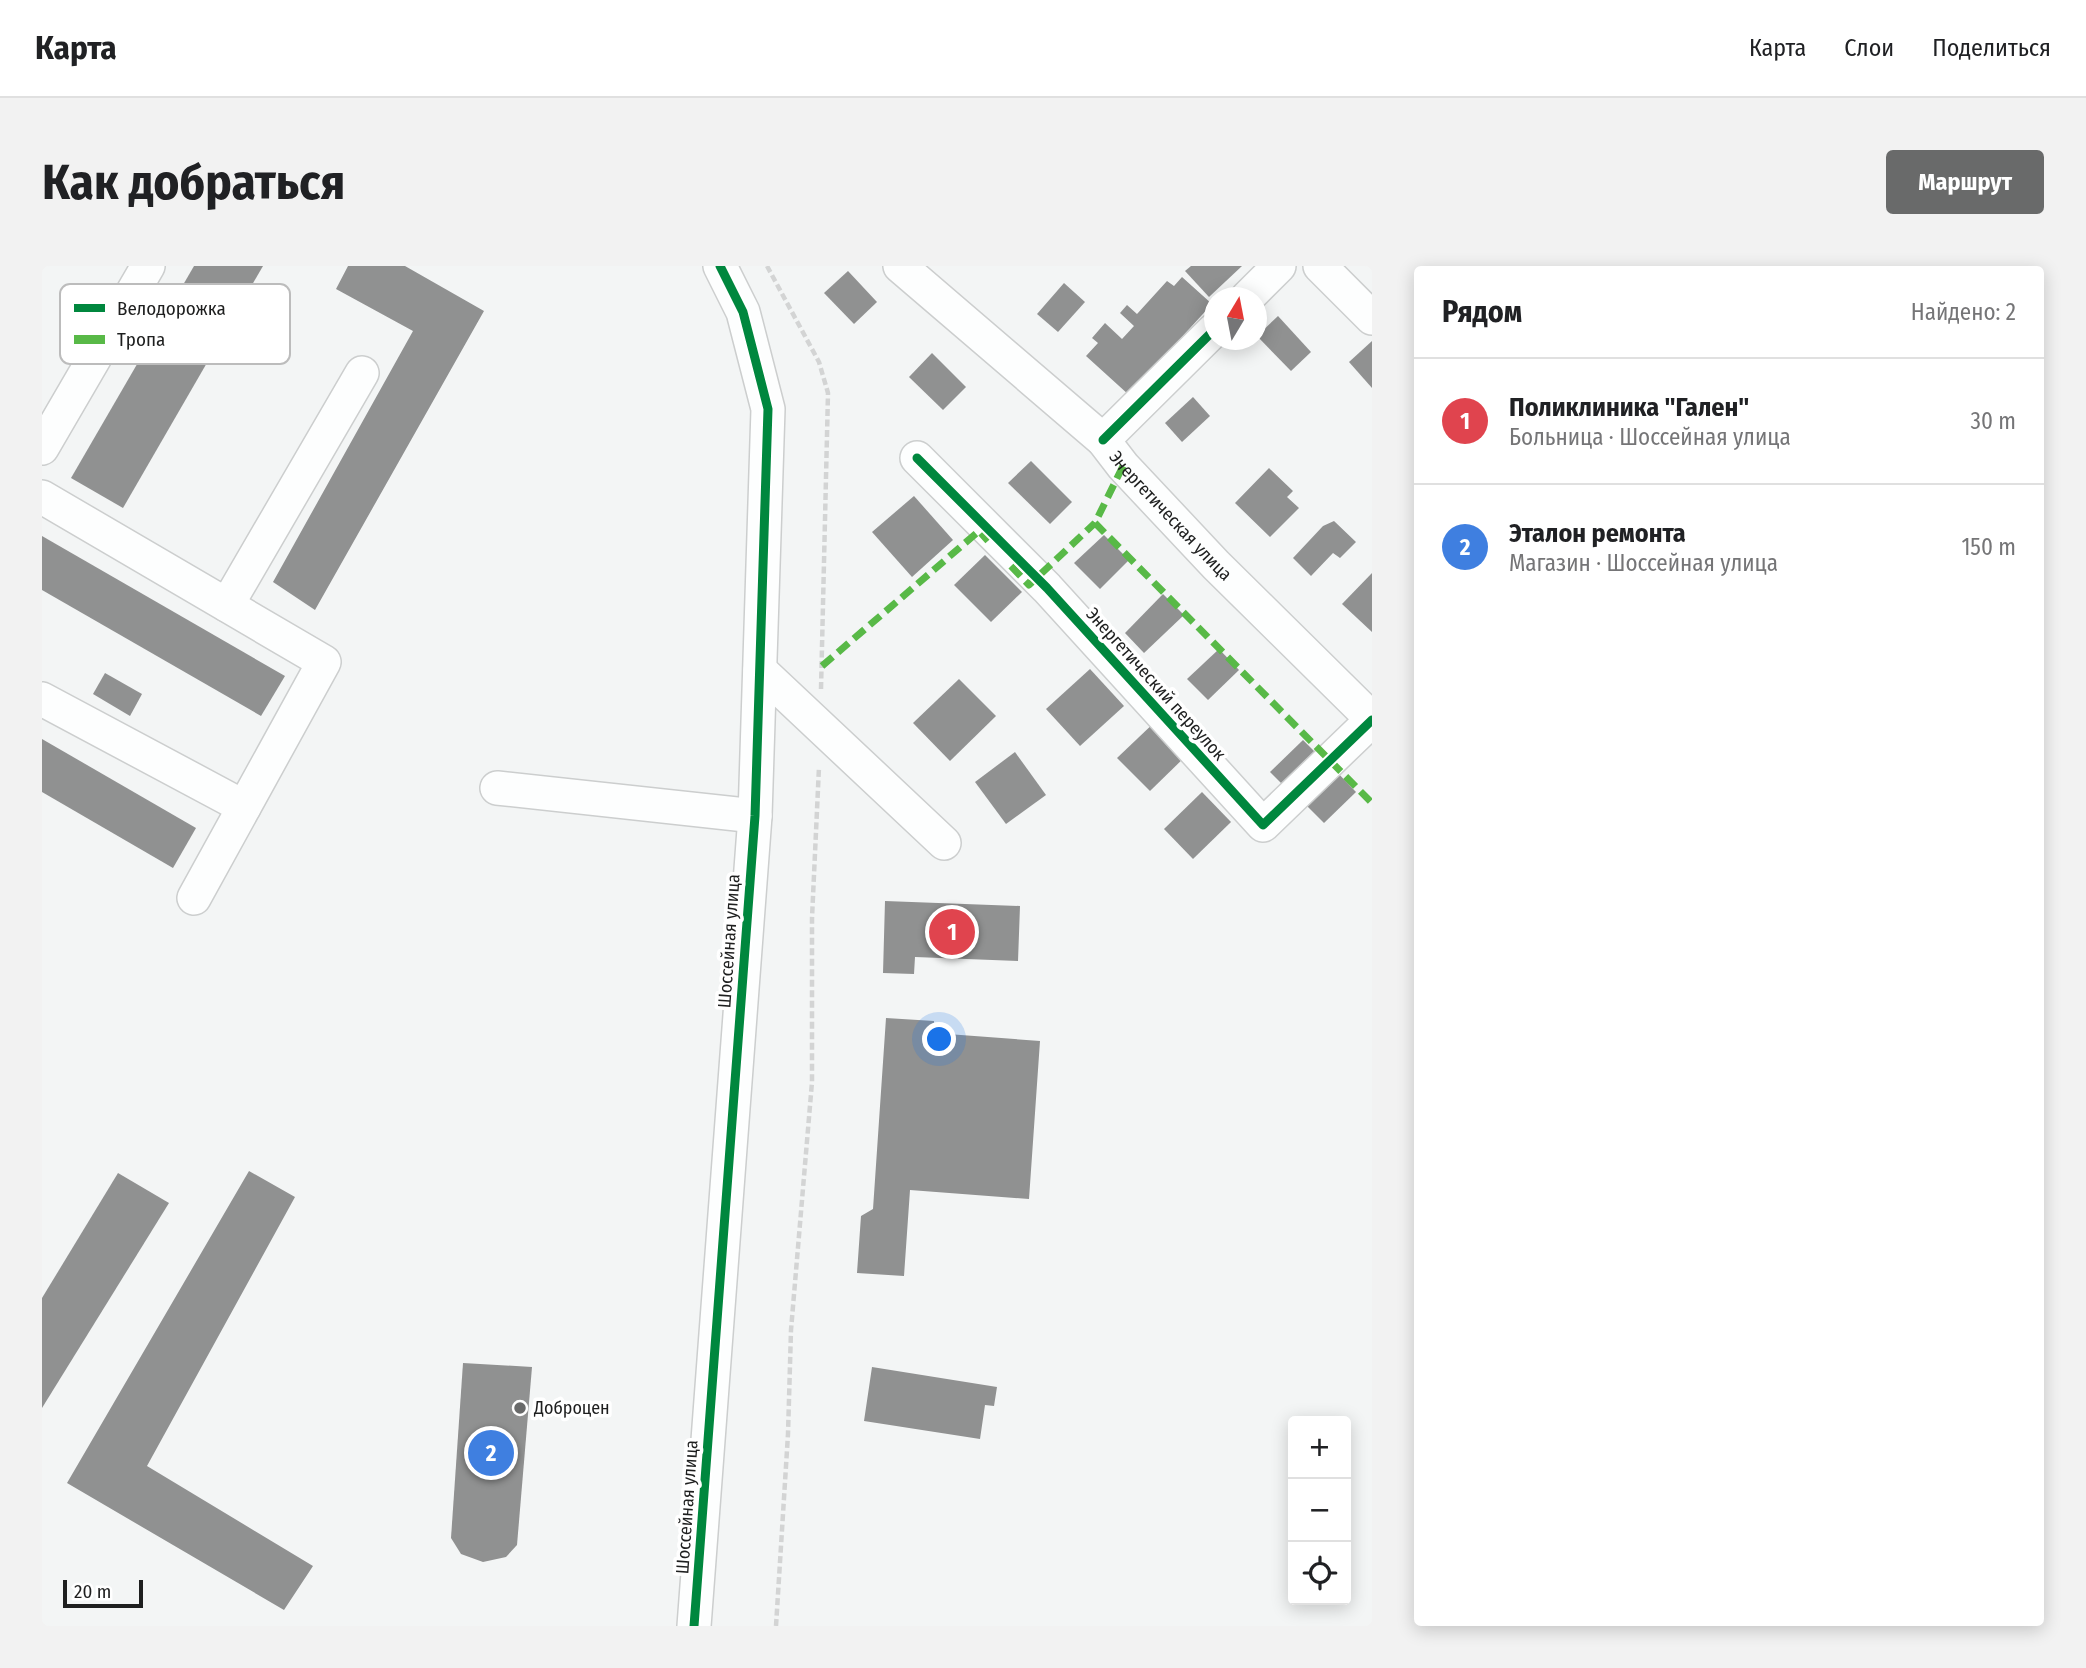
<!DOCTYPE html>
<html lang="ru">
<head>
<meta charset="utf-8">
<style>
  body { margin:0; font-family:"Fira Sans Condensed",sans-serif; background:#f2f2f2; color:#202124 }
  .controls { position:absolute; right:21px; bottom:21px; display:grid; overflow:hidden; border-radius:7px; box-shadow:0 4px 18px #0003 }
  .controls button { width:63px; height:63px; display:grid; place-items:center; padding:0; border:0; border-bottom:2px solid #e0e0e0; background:#fff; color:#202124; font:35px sans-serif }
  .compass { position:absolute; left:1162px; top:21px; width:63px; height:63px; border-radius:50%; background:#fff; box-shadow:0 4px 18px #0003; rotate:10deg }
  .scale { position:absolute; left:21px; bottom:18px; width:80px; box-sizing:border-box; padding-left:7px; border:4px solid #1e1f1f; border-top:0; font-size:19px; line-height:24px; white-space:nowrap; color:#1e1f1f; -webkit-text-stroke:5px #fff; paint-order:stroke }
  .you { position:absolute; left:898px; top:774px; width:24px; height:24px; margin:-18px; border:5px solid #fff; border-radius:50%; background:#1a73e8; box-shadow:0 0 0 10px #1a73e833 }
  .badge { display:grid; place-items:center; width:46px; height:46px; border-radius:50%; background:#696a6a; color:#fff; font-size:23px; font-weight:700 }
  .pin { position:absolute; translate:-50% -50%; border:4px solid #fff; box-shadow:0 2px 7px #0006 }
  .list { margin:0; padding:0; list-style:none }
  h2 { display:flex; justify-content:space-between; align-items:center; height:91px; margin:0; padding:0 28px; font-size:30px }
  h2 small { font-size:23px; font-weight:400; color:#757577 }
  .list li { display:grid; grid-template-columns:46px 1fr auto; gap:21px; align-items:center; box-sizing:border-box; height:126px; padding:0 28px; border-top:2px solid #e0e0e0 }
  .list b { display:block; font-size:26px; white-space:nowrap }
  .list p { margin:0; font-size:23px; white-space:nowrap; color:#757577 }
  .list em { font-size:23px; font-style:normal; color:#757577 }
  .icon { flex:none; width:38px; height:38px; fill:none; stroke:currentColor; stroke-width:2; stroke-linecap:round; stroke-linejoin:round }
  .map { position:relative; flex:none; width:1330px; height:1360px; overflow:hidden; border-radius:7px }
  header { display:flex; align-items:center; gap:42px; box-sizing:border-box; height:98px; padding:0 35px; background:#fff; border-bottom:2px solid #e0e0e0 }
  header strong { font-size:33px }
  nav { display:flex; gap:38px; margin-inline-start:auto; font-size:24px }
  .intro { display:flex; align-items:center; justify-content:space-between; box-sizing:border-box; height:168px; padding:0 42px }
  h1 { margin:0; font-size:49px }
  .button { padding:18px 32px; border-radius:7px; background:#696a6a; color:#fff; font-size:24px; font-weight:700 }
  main { display:flex; gap:42px; padding:0 42px }
  aside { flex:1; background:#fff; border-radius:7px; box-shadow:0 4px 18px #0003 }
  .map>svg:first-child { display:block }
</style>
</head>
<body>
<header>
<strong>Карта</strong>
<nav><a>Карта</a><a>Слои</a><a>Поделиться</a></nav>
</header>
<div class="intro"><h1>Как добраться</h1><a class="button">Маршрут</a></div>
<main>
<div class="map">
<svg width="1330" height="1360" viewBox="0 0 1330 1360">
  <rect width="100%" height="100%" fill="#f3f5f5"/>
  <g fill="#909191">
    <path d="M152,0H221L81,242L29,212Z"/>
    <path d="M306,0H363L442,45L273,344L231,316L371,65L294,23Z"/>
    <path d="M1149,0H1200L1167,31L1143,5Z"/>
    <path d="M806,5L835,36L812,58L782,27Z"/>
    <path d="M1140,11L1170,38L1087,129L1044,90L1056,77L1050,72L1063,57L1080,73L1092,60L1078,47L1085,39L1095,48L1125,15L1132,20Z"/>
    <path d="M1022,17L1043,36L1016,66L995,48Z"/>
    <path d="M1236,50L1269,86L1249,105L1215,70Z"/>
    <path d="M1330,75V122L1307,96Z"/>
    <path d="M890,87L924,121L901,144L867,111Z"/>
    <path d="M1151,131L1168,150L1140,176L1123,157Z"/>
    <path d="M989,195L1030,236L1008,258L966,217Z"/>
    <path d="M1227,202L1251,225L1245,231L1257,242L1228,271L1193,237Z"/>
    <path d="M872,230L911,274L870,311L830,266Z"/>
    <path d="M1292,255L1314,276L1298,292L1291,287L1269,310L1251,292L1281,260Z"/>
    <path d="M1062,269L1087,294L1058,323L1032,297Z"/>
    <path d="M0,270L243,410L219,450L0,324Z"/>
    <path d="M943,289L980,326L949,356L912,319Z"/>
    <path d="M1330,307V366L1300,338Z"/>
    <path d="M1121,328L1142,349L1102,387L1083,367Z"/>
    <path d="M1177,383L1197,404L1166,434L1145,413Z"/>
    <path d="M1048,403L1082,440L1038,480L1004,443Z"/>
    <path d="M63,407L100,428L88,450L51,428Z"/>
    <path d="M917,413L954,450L908,495L871,457Z"/>
    <path d="M1116,453L1148,486L1108,525L1075,492Z"/>
    <path d="M0,473L154,562L131,602L0,526Z"/>
    <path d="M1261,474L1280,493L1247,525L1228,506Z"/>
    <path d="M973,486L1004,529L964,558L933,516Z"/>
    <path d="M1293,504L1314,526L1282,557L1260,535Z"/>
    <path d="M1160,526L1189,556L1151,593L1122,563Z"/>
    <path d="M843,635L978,640L976,695L873,691L872,708L841,707Z"/>
    <path d="M844,752L892,755V767L998,775L987,933L868,924L862,1010L815,1007L819,950L831,943Z"/>
    <path d="M207,905L253,931L105,1200L271,1300L242,1344L25,1217Z"/>
    <path d="M76,907L127,937L0,1142V1032Z"/>
    <path d="M421,1097L490,1101L475,1279L464,1291L441,1296L419,1288L409,1272Z"/>
    <path d="M830,1101L955,1121L952,1140L943,1139L938,1173L822,1155Z"/>
  </g>
  <g fill="none" stroke-linecap="round" stroke-linejoin="round">
    <g stroke="#cccece" stroke-width="36">
      <g id="minor">
        <path id="s1" d="M858,0L1061,174L1081,200L1174,299L1330,453"/>
        <path d="M1278,0L1330,52"/>
        <path d="M1205,32L1237,0"/>
        <path d="M1061,174L1172,64"/>
        <path d="M0,182L106,0"/>
        <path d="M875,192L1005,322L1221,559L1330,454"/>
        <path d="M0,231L282,396L152,632"/>
        <path d="M185,339L320,107"/>
        <path d="M718,404L902,577"/>
        <path d="M0,433L202,541"/>
        <path d="M455,522L713,550"/>
        <path d="M652,1360L713,550L726,143L701,46L678,0"/>
      </g>
    </g>
    <g stroke="#d3d4d4" stroke-width="4.5" stroke-dasharray="7 3.5" stroke-linecap="butt">
      <path d="M725,0L777,96L786,127L779,423"/>
      <path d="M734,1360L746,1168L749,1064L770,816V652L777,501"/>
    </g>
    <use href="#minor" stroke="#fdfefe" stroke-width="33"/>
    <g stroke="#58b947" stroke-width="7" stroke-dasharray="14 7" stroke-linecap="butt">
      <path d="M1081,200L1053,257L1330,537"/>
      <path d="M969,300L987,319L1053,257"/>
      <path d="M780,400L937,265L946,275"/>
    </g>
    <g stroke="#fff" stroke-width="13">
      <g id="cycleway">
        <path d="M1061,174L1172,64"/>
        <path d="M875,192L1005,322L1221,559L1330,454"/>
        <path d="M652,1360L713,550L726,143L701,46L678,0"/>
      </g>
    </g>
    <use href="#cycleway" stroke="#00873e" stroke-width="9"/>
  </g>
  <circle fill="#696a6a" stroke="#fff" stroke-width="2.5" cx="478" cy="1142" r="7"/>
  <g text-anchor="middle" dominant-baseline="central" stroke-width="7" stroke-linejoin="round" paint-order="stroke">
    <g font-size="18" fill="#1e1f1f" stroke="#fff">
      <text stroke="none"><textPath href="#s1" startOffset="369">Энергетическая улица</textPath></text>
      <text transform="translate(1114 418) rotate(48)">Энергетический переулок</text>
      <text transform="translate(687 675) rotate(-86)">Шоссейная улица</text>
      <text transform="translate(645 1241) rotate(-86)">Шоссейная улица</text>
    </g>
    <g font-size="18" fill="#1e1f1f" stroke="#fff" text-anchor="start">
      <text x="492" y="1142">Доброцен</text>
    </g>
  </g>
  <rect x="18" y="18" width="230" height="80" rx="10" fill="#fff" stroke="#bcbcbc" stroke-width="2"/>
  <rect x="32" y="38" width="31" height="8" fill="#00873e"/>
  <rect x="32" y="69" width="31" height="9" fill="#58b947"/>
  <g font-size="19" fill="#1e1f1f">
    <text x="75" y="49">Велодорожка</text>
    <text x="75" y="80">Тропа</text>
  </g>
</svg>
<div class="controls">
<button>+</button>
<button>−</button>
<button><svg class="icon" aria-label="locate" viewBox="0 0 24 24"><circle cx="12" cy="12" r="6"/><path d="M12 2v4M12 18v4M2 12h4M18 12h4"/></svg></button>
</div>
<svg class="compass" viewBox="-18 -18 36 36"><path d="M0-13l5 13h-10z" fill="#e53935"/><path d="M0 13l5-13h-10z" fill="#757577"/></svg>
<div class="scale">20 m</div>
<div class="you"></div>
<div class="pin badge" style="left:910px;top:666px;background:#e0444e">1</div>
<div class="pin badge" style="left:449px;top:1187px;background:#3f7fe0">2</div>
</div>
<aside>
<h2>Рядом<small>Найдено: 2</small></h2>
<ul class="list">
<li><span class="badge" style="background:#e0444e">1</span><div><b>Поликлиника &quot;Гален&quot;</b><p>Больница · Шоссейная улица</p></div><em>30 m</em></li>
<li><span class="badge" style="background:#3f7fe0">2</span><div><b>Эталон ремонта</b><p>Магазин · Шоссейная улица</p></div><em>150 m</em></li>
</ul>
</aside>
</main>
</body>
</html>
